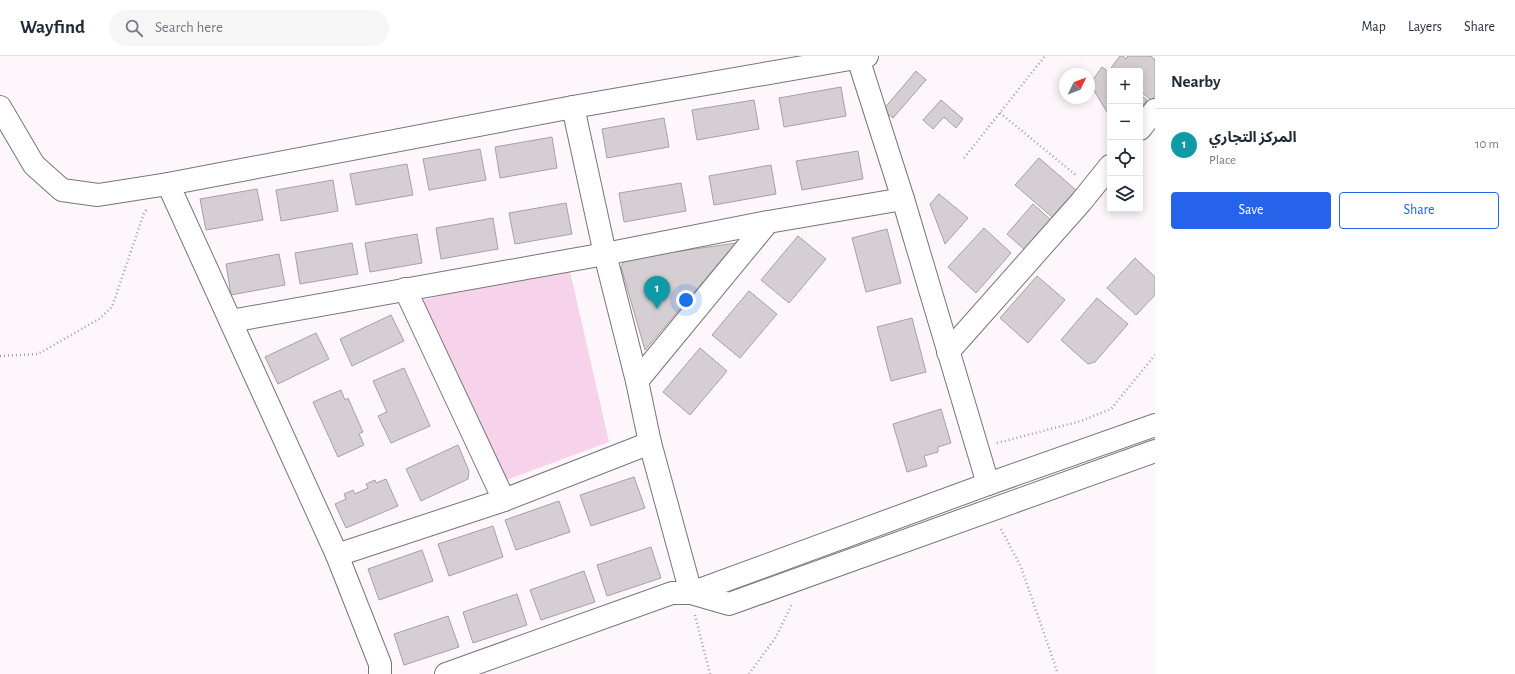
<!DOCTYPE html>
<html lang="en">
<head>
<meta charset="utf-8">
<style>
  body { margin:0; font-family:"Alegreya Sans","Noto Sans Arabic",sans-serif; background:#f6f6f7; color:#1f2937 }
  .controls { position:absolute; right:12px; top:12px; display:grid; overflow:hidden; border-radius:4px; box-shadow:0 2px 10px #0003 }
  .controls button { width:36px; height:36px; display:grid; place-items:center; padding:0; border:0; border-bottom:1px solid #e0e1e3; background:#fff; color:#1f2937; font:20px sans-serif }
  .compass { position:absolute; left:1059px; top:12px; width:36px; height:36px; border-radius:50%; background:#fff; box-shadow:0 2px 10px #0003; rotate:47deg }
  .you { position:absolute; left:686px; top:244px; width:14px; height:14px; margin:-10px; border:3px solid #fff; border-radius:50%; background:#1a73e8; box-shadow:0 0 0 6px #1a73e833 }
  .badge { display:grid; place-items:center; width:26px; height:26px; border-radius:50%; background:#2563eb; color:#fff; font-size:13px; font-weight:700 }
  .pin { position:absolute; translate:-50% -33px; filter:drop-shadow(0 1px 2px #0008) }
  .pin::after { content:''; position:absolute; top:21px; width:14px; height:12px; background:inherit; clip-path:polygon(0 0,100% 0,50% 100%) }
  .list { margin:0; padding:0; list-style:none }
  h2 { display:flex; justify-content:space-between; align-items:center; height:52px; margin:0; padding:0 16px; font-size:17px }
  h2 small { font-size:13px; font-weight:400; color:#747a83 }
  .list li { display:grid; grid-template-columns:26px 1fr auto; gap:12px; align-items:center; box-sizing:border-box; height:72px; padding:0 16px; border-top:1px solid #e0e1e3 }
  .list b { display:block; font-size:15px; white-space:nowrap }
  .list p { margin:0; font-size:13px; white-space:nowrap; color:#747a83 }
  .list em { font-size:13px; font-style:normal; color:#747a83 }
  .actions { display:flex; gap:8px; padding:12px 16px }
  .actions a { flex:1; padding:9px 0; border:1px solid #2563eb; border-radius:4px; text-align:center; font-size:14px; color:#2563eb }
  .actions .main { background:#2563eb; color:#fff }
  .icon { flex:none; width:22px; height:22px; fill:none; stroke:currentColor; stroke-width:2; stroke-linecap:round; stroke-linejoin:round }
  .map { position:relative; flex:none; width:1155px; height:618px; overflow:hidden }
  header { display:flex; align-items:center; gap:24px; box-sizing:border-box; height:56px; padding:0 20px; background:#fff; border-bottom:1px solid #e0e1e3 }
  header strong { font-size:19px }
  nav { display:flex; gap:22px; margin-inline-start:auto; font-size:14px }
  .search { width:280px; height:36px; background:#f6f6f7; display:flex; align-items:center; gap:10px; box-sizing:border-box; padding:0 14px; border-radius:22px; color:#747a83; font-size:15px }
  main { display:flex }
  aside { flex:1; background:#fff }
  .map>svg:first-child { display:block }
</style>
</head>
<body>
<header>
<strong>Wayfind</strong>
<div class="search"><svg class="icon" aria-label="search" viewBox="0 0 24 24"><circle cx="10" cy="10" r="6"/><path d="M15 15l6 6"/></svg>Search here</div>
<nav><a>Map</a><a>Layers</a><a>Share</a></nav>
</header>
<main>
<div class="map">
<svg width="1155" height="618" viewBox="0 0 1155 618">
  <rect width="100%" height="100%" fill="#fdf6fa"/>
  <path fill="#f6d3ea" d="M569,211L609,386L506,424L422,244Z"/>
  <g fill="#d5cfd3" stroke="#a7a0a4">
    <path d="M1120,0H1123L1126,3L1128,0H1151L1155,4V40L1151,44L1140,35V15H1115L1111,12Z"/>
    <path d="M1102,11L1110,17V61L1090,28Z"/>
    <path d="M916,15L926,24L893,62L883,54Z"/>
    <path d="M841,31L846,60L784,71L779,42Z"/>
    <path d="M1140,39L1147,44L1140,53Z"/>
    <path d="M754,44L759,73L697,84L692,54Z"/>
    <path d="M941,44L963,63L956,72L944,61L933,73L923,64Z"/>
    <path d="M664,62L669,91L607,102L602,73Z"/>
    <path d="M552,81L557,112L500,122L495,91Z"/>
    <path d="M480,93L486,124L429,134L423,103Z"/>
    <path d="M858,95L863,123L802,134L796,105Z"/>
    <path d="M1039,102L1076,134L1052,161L1015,129Z"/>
    <path d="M407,108L413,139L356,149L350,118Z"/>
    <path d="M771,109L776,138L714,149L709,120Z"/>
    <path d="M333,124L338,155L281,165L276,134Z"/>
    <path d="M681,127L686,155L624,166L619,137Z"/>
    <path d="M257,133L263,164L206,174L200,143Z"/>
    <path d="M939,138L968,162L945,188L930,148Z"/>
    <path d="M566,147L572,178L515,188L509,157Z"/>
    <path d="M1033,148L1051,164L1025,194L1007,178Z"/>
    <path d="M493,162L498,193L441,203L436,172Z"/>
    <path d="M984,172L1011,197L976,237L948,211Z"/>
    <path d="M887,173L901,227L866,236L852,182Z"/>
    <path d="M417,178L422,207L370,216L365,187Z"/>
    <path d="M798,180L826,203L789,247L761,224Z"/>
    <path d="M352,187L358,218L300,228L295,197Z"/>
    <path d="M736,187L645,294L621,211L625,203Z"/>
    <path d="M279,198L285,229L231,239L226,208Z"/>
    <path d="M1135,202L1155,221V239L1136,259L1107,232Z"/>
    <path d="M1037,220L1065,244L1028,287L1000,262Z"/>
    <path d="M749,235L777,258L740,302L712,279Z"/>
    <path d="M1097,242L1128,268L1095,306L1088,308L1061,284Z"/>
    <path d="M391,259L404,285L352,310L340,283Z"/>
    <path d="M912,262L926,316L891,325L877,271Z"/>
    <path d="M316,277L329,303L278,328L265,301Z"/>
    <path d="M700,292L727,315L690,359L663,336Z"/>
    <path d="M404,312L430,370L391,387L378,360L387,356L373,325Z"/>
    <path d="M341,334L345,344L348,342L363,376L359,378L364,389L338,401L313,346Z"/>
    <path d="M941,353L951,387L938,391V396L924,400L927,410L907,416L893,368Z"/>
    <path d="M458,389L469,415L468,423L421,445L406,413Z"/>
    <path d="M634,421L645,452L591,470L580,439Z"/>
    <path d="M386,423L398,450L346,472L335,448L346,443L344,438L353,434L355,438L368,432L366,428L375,424L376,427Z"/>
    <path d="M559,445L570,476L516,494L505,464Z"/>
    <path d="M493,470L503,501L449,520L438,488Z"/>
    <path d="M651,491L661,522L607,540L597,509Z"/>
    <path d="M422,494L433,525L379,544L368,513Z"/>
    <path d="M584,515L595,546L541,564L530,534Z"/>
    <path d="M517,538L527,569L473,587L463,556Z"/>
    <path d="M448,560L459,591L404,609L394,578Z"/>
  </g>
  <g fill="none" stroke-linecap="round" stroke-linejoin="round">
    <g stroke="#7a7478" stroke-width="24">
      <g id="minor">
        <path d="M858,2L903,143L988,428"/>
        <path d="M0,51L34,109L62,134L98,139L168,128L573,51L867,0"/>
        <path d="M573,51L605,198L637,325L650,387L691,537"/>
        <path d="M1140,73L1155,54"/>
        <path d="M168,128L337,499L380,608V618"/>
        <path d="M405,233L504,444L650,387"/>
        <path d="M231,265L605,198L768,166"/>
        <path d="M948,296L1081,146L1110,110"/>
        <path d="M637,325L768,166L903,143"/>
        <path d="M337,499L504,444"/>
        <path d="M691,537L988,428L1155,369"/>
        <path d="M446,618L672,537H691L729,548L1155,395"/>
      </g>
    </g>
    <g stroke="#a7a2a5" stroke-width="2.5" stroke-dasharray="1 3" stroke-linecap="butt">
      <path d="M1000,57L1077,120"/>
      <path d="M964,102L1045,0"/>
      <path d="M0,300L38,298L99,263L112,251L144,157L147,153"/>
      <path d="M997,387L1081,365L1111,353L1155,299"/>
      <path d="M1001,473L1021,511L1058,618"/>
      <path d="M695,559L710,618"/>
      <path d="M749,618L776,581L792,548"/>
    </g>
    <use href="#minor" stroke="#fff" stroke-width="22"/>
  </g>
</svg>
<div class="controls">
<button>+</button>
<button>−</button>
<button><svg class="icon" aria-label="locate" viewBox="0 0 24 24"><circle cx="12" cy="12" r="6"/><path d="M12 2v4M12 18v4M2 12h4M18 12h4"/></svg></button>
<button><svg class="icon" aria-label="layers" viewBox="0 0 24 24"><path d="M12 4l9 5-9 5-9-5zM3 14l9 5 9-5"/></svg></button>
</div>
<svg class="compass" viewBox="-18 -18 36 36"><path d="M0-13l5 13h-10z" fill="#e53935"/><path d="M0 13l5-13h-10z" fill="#747a83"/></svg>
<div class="you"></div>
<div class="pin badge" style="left:657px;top:253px;background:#0f9aa8">1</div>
</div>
<aside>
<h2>Nearby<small></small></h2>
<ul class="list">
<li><span class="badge" style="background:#0f9aa8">1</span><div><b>المركز التجاري</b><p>Place</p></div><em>10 m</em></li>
</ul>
<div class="actions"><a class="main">Save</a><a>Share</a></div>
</aside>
</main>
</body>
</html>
